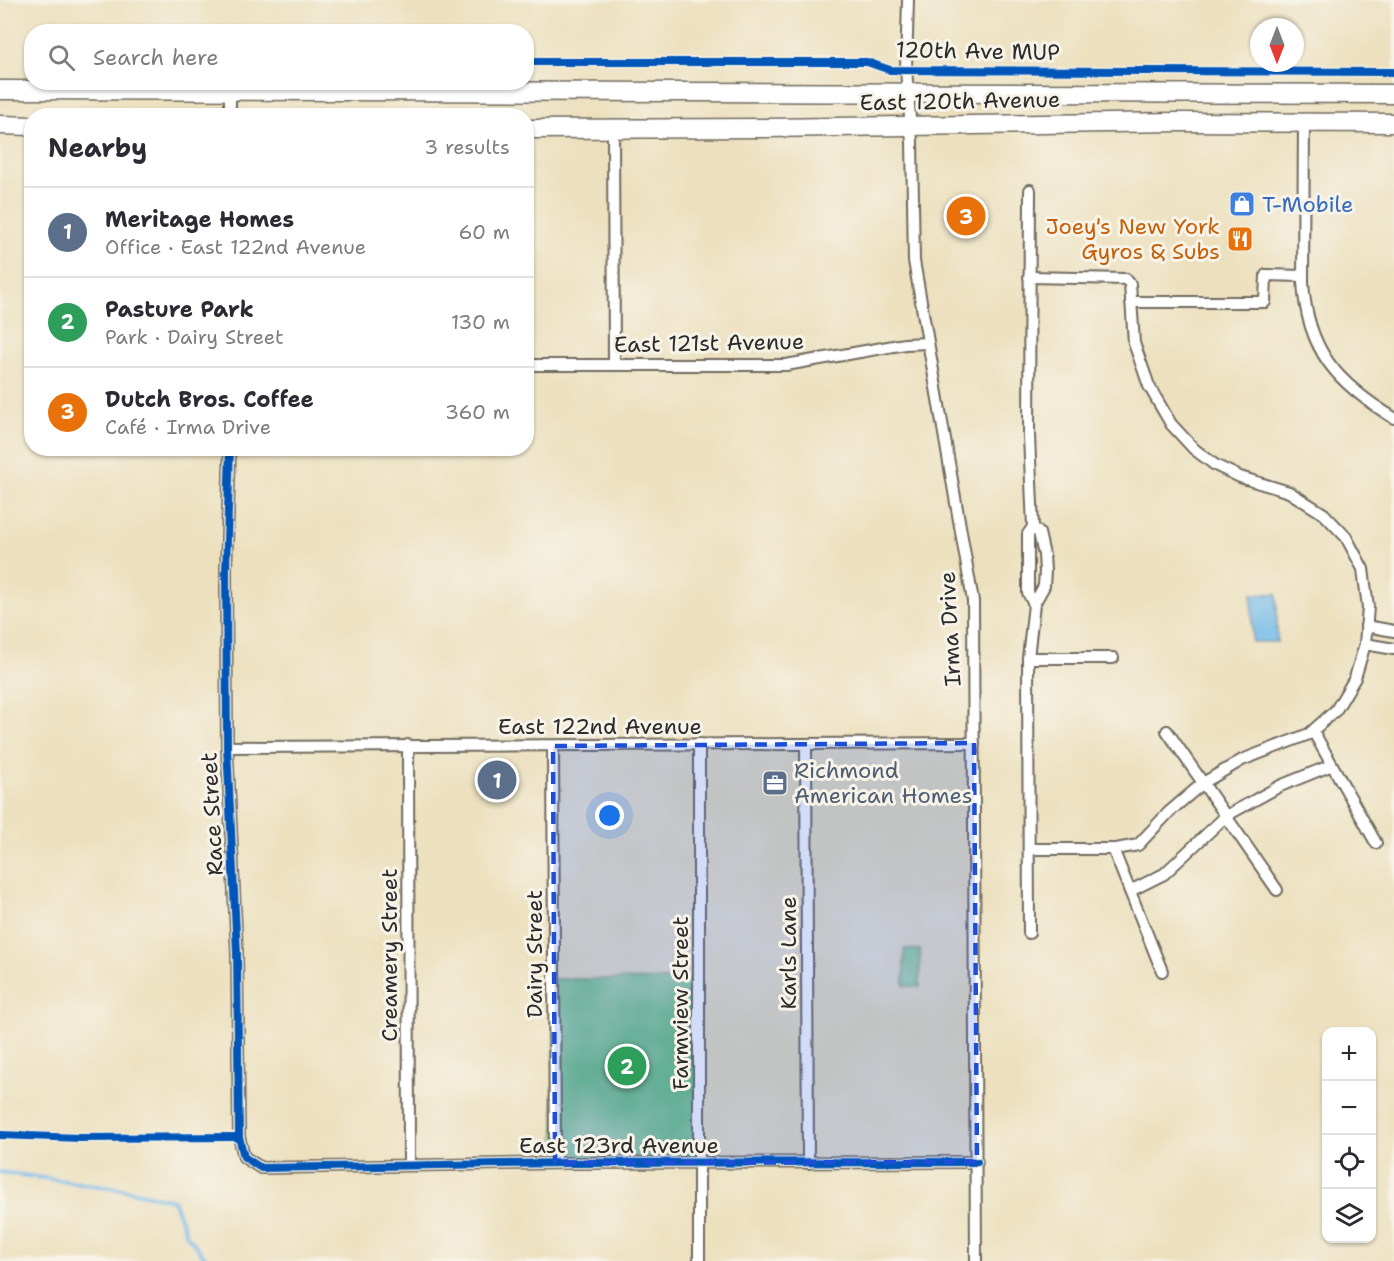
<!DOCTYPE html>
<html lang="en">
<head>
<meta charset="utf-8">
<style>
  body { margin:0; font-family:"Shantell Sans",sans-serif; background:#f7f7f7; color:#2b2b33 }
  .controls { position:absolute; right:18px; bottom:18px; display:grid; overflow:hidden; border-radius:12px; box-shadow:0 2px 4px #0004 }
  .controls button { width:54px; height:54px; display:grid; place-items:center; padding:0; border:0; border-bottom:2px solid #e1e1e2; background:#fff; color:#2b2b33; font:30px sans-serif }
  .compass { position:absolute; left:1250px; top:18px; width:54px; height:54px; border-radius:50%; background:#fff; box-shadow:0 2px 4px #0004; rotate:180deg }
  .you { position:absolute; left:610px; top:816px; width:21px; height:21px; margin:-15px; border:4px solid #fff; border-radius:50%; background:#1a73e8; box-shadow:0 0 0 9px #1a73e833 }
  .badge { display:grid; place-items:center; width:39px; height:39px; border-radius:50%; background:#1f6fb2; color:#fff; font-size:20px; font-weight:700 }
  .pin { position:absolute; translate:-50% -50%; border:3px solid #fff; box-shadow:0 2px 6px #0006 }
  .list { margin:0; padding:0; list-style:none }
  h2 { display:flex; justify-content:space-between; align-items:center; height:78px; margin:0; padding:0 24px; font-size:26px }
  h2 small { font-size:20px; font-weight:400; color:#7c7c81 }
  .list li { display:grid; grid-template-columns:39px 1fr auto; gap:18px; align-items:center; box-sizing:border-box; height:90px; padding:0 24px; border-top:2px solid #e1e1e2 }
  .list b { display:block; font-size:22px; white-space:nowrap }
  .list p { margin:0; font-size:20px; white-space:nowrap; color:#7c7c81 }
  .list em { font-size:20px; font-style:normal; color:#7c7c81 }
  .icon { flex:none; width:33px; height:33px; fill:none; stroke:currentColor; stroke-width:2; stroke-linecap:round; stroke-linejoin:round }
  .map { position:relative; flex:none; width:1394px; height:1261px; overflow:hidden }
  .search { position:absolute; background:#fff; box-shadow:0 2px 4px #0004; left:24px; top:24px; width:510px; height:66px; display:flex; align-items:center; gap:15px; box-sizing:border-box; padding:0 21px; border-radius:24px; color:#7c7c81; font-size:22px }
  .panel { position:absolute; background:#fff; box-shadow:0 2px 4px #0004; left:24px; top:108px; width:510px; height:348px; border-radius:24px }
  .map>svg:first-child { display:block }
</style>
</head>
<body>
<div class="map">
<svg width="1394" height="1261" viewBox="0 0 1394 1261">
  <rect width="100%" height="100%" fill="#f7f3e8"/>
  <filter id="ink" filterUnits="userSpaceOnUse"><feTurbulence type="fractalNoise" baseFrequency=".0167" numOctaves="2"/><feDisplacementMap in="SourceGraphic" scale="12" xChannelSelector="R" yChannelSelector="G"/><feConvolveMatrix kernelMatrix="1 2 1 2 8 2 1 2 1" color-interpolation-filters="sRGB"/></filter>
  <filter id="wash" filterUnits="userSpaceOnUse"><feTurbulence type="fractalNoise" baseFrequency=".008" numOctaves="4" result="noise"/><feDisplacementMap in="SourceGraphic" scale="24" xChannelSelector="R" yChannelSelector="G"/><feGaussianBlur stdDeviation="1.35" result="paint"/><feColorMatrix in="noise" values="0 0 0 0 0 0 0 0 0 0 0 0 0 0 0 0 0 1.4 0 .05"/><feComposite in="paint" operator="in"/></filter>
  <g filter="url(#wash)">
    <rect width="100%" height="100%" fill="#ece0be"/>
    <g fill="#79c787" stroke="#527959" stroke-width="1.5">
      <path d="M904,949L920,950V987L904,986Z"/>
      <path d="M553,979L699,980V1162L555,1163Z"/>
    </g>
    <rect fill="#70b9e8" stroke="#4e728a" stroke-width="1.5" x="1252" y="594" width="25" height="48"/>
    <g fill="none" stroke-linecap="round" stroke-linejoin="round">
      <path stroke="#70b9e8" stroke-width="4" d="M0,1172L121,1189L173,1200L187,1235L208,1261"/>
    </g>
  </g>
  <g filter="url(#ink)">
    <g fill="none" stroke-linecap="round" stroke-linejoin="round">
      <g stroke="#6f6a5e" stroke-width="14">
        <g id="minor">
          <path d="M908,0L906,69L912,142L914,261L973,601L976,1261"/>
          <path d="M230,116V92"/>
          <path d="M1304,123L1303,282C1307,351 1338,384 1394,418"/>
          <path d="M613,130L614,365"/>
          <path d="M1030,190L1029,436L1033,527L1028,534V593L1034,604"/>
          <path d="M1131,302H1265L1266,275L1303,276"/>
          <path d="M526,365H786L905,344L928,343"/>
          <path d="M230,448L226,571L227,747L237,953L239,1137L244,1157L261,1168L568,1163L977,1162"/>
          <path d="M1366,626L1394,631"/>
          <path d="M1365,644L1394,649"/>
          <path d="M1028,658H1113"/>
          <path d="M1167,731L1277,890"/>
          <path d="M1313,731L1376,843"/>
          <path d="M699,744V1261"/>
          <path d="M806,744L808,1163"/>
          <path d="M408,745L409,1164"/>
          <path d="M553,746L555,1163"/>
          <path d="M227,747L974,743"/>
          <path d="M1029,849H1116L1138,845L1169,812L1203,783L1242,760L1309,734L1336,710L1355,678L1365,644L1368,607L1363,569L1346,537L1324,514L1289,492L1240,477L1215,465L1194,449L1171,424L1149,386L1134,343L1130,284L1126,279L1029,277"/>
          <path d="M1113,849L1162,971"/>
          <path d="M1130,891L1164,874L1226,816L1280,786L1332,765"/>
          <path d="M1029,933L1028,658L1034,604L1044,586L1045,571L1044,555L1039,533L1033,527"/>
        </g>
      </g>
      <g stroke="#6f6a5e" stroke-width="21">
        <g id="primary">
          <path d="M0,90L1394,94"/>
          <path d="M0,125L32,126"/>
          <path d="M526,129L767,128L1177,122L1394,123"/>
        </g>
      </g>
      <use href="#minor" stroke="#fff" stroke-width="10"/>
      <use href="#primary" stroke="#fff" stroke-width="18"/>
      <g stroke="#f7f3e8" stroke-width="11">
        <g id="cycleway">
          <path d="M526,62H867L890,70L1394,72"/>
          <path d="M230,448L226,571L227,747L237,953L239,1137L244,1157L261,1168L568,1163L977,1162"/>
          <path d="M0,1135L80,1138L239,1137"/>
        </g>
      </g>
      <use href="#cycleway" stroke="#0057b8" stroke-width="8"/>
    </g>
  </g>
  <path fill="#1d4ed8" fill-opacity="0.2" stroke="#1d4ed8" stroke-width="4.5" stroke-dasharray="12 8" stroke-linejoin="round" d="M974,743L977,1162L555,1163L553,746Z"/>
  <defs>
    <g id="shop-square" transform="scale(1.35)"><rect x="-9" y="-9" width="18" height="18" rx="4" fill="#3f7fe0" stroke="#f7f3e8"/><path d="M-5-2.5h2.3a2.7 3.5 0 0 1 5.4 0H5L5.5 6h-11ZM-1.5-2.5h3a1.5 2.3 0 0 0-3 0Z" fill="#fff"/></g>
    <g id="restaurant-square" transform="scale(1.35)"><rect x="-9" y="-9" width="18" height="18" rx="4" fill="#e8710a" stroke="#f7f3e8"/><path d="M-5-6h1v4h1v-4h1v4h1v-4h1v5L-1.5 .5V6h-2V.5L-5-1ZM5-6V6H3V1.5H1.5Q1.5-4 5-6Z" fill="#fff"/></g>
    <g id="office-square" transform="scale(1.35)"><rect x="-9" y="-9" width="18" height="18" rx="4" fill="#5c6f8a" stroke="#f7f3e8"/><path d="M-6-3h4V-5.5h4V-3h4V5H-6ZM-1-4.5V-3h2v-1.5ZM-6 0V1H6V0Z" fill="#fff"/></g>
  </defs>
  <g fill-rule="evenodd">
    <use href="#shop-square" x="1242" y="204"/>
    <use href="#restaurant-square" x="1240" y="239"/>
    <use href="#office-square" x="775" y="783"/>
  </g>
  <g text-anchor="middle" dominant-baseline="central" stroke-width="6" stroke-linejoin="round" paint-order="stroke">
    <g font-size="22" fill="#2b2b2b" stroke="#f7f3e8">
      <text transform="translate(978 51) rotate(1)">120th Ave MUP</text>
      <text transform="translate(960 101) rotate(-1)">East 120th Avenue</text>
      <text transform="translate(709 343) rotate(-1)">East 121st Avenue</text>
      <text transform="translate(950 629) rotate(-93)">Irma Drive</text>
      <text x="600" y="726">East 122nd Avenue</text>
      <text transform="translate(212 814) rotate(-93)">Race Street</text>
      <text transform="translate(788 953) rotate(-90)">Karls Lane</text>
      <text transform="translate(534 954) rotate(-90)">Dairy Street</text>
      <text transform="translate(389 955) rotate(-90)">Creamery Street</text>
      <text transform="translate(680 1003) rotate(-90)">Farmview Street</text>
      <text x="619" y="1145">East 123rd Avenue</text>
    </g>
    <g font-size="22" fill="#366cbe" stroke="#f7f3e8" text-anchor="start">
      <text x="1262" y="204">T-Mobile</text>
    </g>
    <g font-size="22" fill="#c56008" stroke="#f7f3e8" text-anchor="end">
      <text x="1220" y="226">Joey's New York<tspan x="1220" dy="25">Gyros &amp; Subs</tspan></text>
    </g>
    <g font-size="22" fill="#4e5e75" stroke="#f7f3e8" text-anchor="start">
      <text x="794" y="770">Richmond<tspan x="794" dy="25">American Homes</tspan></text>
    </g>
  </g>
</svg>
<div class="controls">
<button>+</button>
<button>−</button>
<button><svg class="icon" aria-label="locate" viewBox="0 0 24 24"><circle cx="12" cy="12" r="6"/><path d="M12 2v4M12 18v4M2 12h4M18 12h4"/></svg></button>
<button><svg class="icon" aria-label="layers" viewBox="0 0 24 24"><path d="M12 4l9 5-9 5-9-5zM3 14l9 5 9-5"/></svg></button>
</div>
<svg class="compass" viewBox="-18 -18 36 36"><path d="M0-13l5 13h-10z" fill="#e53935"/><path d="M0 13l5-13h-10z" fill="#7c7c81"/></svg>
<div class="you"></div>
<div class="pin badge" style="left:497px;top:780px;background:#5c6f8a">1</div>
<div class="pin badge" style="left:627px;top:1066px;background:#2e9e5b">2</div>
<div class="pin badge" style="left:966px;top:216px;background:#e8710a">3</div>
<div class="search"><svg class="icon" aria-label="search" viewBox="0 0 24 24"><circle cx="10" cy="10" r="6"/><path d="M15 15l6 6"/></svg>Search here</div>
<section class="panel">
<h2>Nearby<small>3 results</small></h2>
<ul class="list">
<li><span class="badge" style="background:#5c6f8a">1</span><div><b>Meritage Homes</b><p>Office · East 122nd Avenue</p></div><em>60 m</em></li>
<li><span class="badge" style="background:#2e9e5b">2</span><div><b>Pasture Park</b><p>Park · Dairy Street</p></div><em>130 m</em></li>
<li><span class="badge" style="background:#e8710a">3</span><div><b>Dutch Bros. Coffee</b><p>Café · Irma Drive</p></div><em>360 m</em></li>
</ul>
</section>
</div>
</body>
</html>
